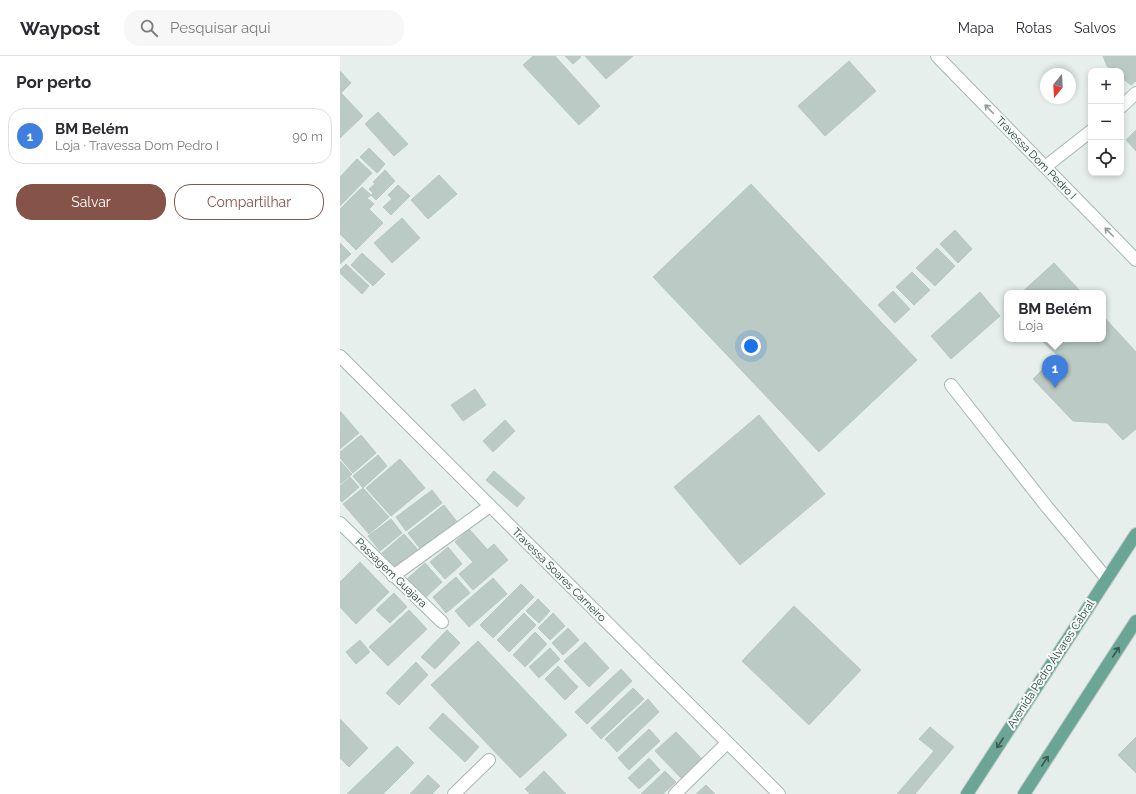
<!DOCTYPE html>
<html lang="pt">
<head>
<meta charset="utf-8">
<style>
  body { margin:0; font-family:Raleway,sans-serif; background:#f7f7f7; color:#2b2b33 }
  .controls { position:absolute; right:12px; top:12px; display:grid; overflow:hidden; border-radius:8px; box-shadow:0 2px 6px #0003 }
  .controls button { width:36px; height:36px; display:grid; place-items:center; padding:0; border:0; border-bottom:1px solid #e1e1e2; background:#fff; color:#2b2b33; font:20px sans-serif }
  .compass { position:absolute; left:700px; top:12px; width:36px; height:36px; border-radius:50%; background:#fff; box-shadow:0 2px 6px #0003; rotate:198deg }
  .you { position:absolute; left:411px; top:290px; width:14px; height:14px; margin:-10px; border:3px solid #fff; border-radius:50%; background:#1a73e8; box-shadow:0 0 0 6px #1a73e833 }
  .badge { display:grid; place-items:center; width:26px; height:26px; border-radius:50%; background:#855347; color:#fff; font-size:13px; font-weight:700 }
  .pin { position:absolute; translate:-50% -33px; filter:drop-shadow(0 1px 2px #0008) }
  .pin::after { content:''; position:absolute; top:21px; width:14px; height:12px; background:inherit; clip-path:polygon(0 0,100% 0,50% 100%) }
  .popup { position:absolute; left:664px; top:234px; width:102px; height:52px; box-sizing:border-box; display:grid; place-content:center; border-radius:8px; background:#fff; filter:drop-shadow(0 1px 3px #0005); font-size:13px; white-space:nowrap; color:#7c7c81 }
  .popup b { font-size:15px; color:#2b2b33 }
  .popup::after { content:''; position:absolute; left:50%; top:100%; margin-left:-8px; border:8px solid transparent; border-top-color:#fff }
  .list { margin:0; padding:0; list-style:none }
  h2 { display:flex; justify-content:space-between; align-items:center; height:52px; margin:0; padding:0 16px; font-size:17px }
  h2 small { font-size:13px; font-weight:400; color:#7c7c81 }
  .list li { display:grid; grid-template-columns:26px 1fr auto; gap:12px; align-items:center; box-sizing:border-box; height:56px; margin:0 8px 8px; padding:0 8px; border:1px solid #e1e1e2; border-radius:16px }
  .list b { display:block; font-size:15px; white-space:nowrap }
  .list p { margin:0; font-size:13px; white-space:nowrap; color:#7c7c81 }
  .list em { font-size:13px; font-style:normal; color:#7c7c81 }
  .actions { display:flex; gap:8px; padding:12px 16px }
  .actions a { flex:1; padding:9px 0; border:1px solid #855347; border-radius:16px; text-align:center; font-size:14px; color:#855347 }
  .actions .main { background:#855347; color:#fff }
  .icon { flex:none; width:22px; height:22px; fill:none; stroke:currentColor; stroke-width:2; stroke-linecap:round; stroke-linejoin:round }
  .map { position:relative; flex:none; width:796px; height:738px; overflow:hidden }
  header { display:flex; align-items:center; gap:24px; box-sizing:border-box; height:56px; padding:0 20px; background:#fff; border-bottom:1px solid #e1e1e2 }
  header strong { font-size:19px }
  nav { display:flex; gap:22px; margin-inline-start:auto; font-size:14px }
  .search { width:280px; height:36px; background:#f7f7f7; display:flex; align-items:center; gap:10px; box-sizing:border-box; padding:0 14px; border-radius:16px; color:#7c7c81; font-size:15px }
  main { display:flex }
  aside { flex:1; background:#fff }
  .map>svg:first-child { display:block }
</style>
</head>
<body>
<header>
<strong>Waypost</strong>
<div class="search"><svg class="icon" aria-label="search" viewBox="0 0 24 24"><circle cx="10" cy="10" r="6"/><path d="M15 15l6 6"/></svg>Pesquisar aqui</div>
<nav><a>Mapa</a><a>Rotas</a><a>Salvos</a></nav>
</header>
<main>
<aside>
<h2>Por perto<small></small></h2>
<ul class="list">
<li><span class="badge" style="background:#3f7fe0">1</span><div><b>BM Belém</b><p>Loja · Travessa Dom Pedro I</p></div><em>90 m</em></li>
</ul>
<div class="actions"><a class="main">Salvar</a><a>Compartilhar</a></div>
</aside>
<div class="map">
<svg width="796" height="738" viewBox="0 0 796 738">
  <rect width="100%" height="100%" fill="#e6efeb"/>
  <g fill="#bbcac4" stroke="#b8c9c2">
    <path d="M193,0H215L260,50L239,69L183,9Z"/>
    <path d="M225,0H239L241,1L233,8Z"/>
    <path d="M245,0H293L266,23Z"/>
    <path d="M763,0H796V25L791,29L781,21V15H773L767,10Z"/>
    <path d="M509,5L536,35L485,80L458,50Z"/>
    <path d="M0,15L11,27L1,37L23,60L0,82Z"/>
    <path d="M38,56L68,88L54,100L25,68Z"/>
    <path d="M796,74V95L786,84Z"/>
    <path d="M29,92L45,108L37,117L20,101Z"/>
    <path d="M17,103L32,117L0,150V121Z"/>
    <path d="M45,114L55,125L36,144L31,139L33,137L29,133L35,128L33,126Z"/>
    <path d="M99,119L117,138L88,163L71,144Z"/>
    <path d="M411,128L577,304L479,396L313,221Z"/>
    <path d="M58,129L70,140L51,159L43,151L52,143L48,139Z"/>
    <path d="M22,131L31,139L27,142L34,148L29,153L43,167L16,194L0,178V153Z"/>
    <path d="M62,162L80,182L52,207L34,187Z"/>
    <path d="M615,174L632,193L618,207L600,188Z"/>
    <path d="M0,187L11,198L0,208Z"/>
    <path d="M597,192L615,210L595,230L576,212Z"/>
    <path d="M22,197L45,218L33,230L11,209Z"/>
    <path d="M714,207L742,237H681Z"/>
    <path d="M6,208L29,230L22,238L0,217V214Z"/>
    <path d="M572,216L590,234L574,249L556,231Z"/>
    <path d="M553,235L570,253L555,267L538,249Z"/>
    <path d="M640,236L660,260L611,303L591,280Z"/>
    <path d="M763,260L796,296V373L783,384L767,367L733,365L693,323L717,299L700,283H763Z"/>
    <path d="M135,333L146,349L123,365L111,349Z"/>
    <path d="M0,355L19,377L0,393Z"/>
    <path d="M419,359L485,438L400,509L334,431Z"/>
    <path d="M165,364L175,375L153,396L143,385Z"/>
    <path d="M21,379L36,397L13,417L0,402V396Z"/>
    <path d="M38,399L47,410L23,432L13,420Z"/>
    <path d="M60,403L85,432L51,460L26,432Z"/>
    <path d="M0,405L12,418L0,428Z"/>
    <path d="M154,415L185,442L177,451L146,424Z"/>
    <path d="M10,421L19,431L2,446L0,444V430Z"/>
    <path d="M23,432L49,461L29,478L3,448Z"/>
    <path d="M92,434L102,447L66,475L56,461Z"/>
    <path d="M104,449L118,467L82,495L68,477Z"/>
    <path d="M51,463L62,477L40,495L28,480Z"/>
    <path d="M129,473L147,493L133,506L115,486Z"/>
    <path d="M64,478L78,494L56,513L42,497Z"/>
    <path d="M154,488L168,504L133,534L119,518Z"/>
    <path d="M108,491L122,508L105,523L90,506Z"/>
    <path d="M20,506L49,536L16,568L0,551V526Z"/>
    <path d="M85,507L102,526L85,542L67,523Z"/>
    <path d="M116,521L130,537L106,557L93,541Z"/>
    <path d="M153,522L167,538L129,571L115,555Z"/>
    <path d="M181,528L194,541L153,582L140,569Z"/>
    <path d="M54,537L67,551L50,567L36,554Z"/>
    <path d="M198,543L210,555L199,567L186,555Z"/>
    <path d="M454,550L521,614L469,669L402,605Z"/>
    <path d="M69,554L87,573L48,610L29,591Z"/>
    <path d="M184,557L196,569L169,596L157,584Z"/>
    <path d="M213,557L225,570L210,584L198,572Z"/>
    <path d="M228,572L239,584L223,599L212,587Z"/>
    <path d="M107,574L120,587L95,613L81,601Z"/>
    <path d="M195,576L207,588L185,611L173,599Z"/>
    <path d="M20,584L30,596L16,608L6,596Z"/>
    <path d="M138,585L227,679L180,722L91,629Z"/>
    <path d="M245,586L269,612L249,631L224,605Z"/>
    <path d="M210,592L220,603L199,622L189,611Z"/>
    <path d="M76,606L88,619L59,649L46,637Z"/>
    <path d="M218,610L238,631L225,644L205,623Z"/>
    <path d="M281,613L292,625L247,668L235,656Z"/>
    <path d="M293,632L304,643L261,683L251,672Z"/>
    <path d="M308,643L319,656L277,696L265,683Z"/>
    <path d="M103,657L139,691L125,706L89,672Z"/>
    <path d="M0,663L28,692L9,711L0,702Z"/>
    <path d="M590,671L614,691L575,738H557L594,695L579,683Z"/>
    <path d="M309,673L320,685L289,714L278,702Z"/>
    <path d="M336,676L362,703L341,722L315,695Z"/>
    <path d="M796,681V717L778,699Z"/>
    <path d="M57,690L74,707L43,738H7Z"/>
    <path d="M309,702L320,714L299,733L288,722Z"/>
    <path d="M204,715L226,738H190L185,733Z"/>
    <path d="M325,715L336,726L323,738H301Z"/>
    <path d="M88,719L100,730L92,738H70Z"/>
    <path d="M366,729L375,738H356Z"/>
  </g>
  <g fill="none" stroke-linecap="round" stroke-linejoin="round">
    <g stroke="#a8b8b2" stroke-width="14">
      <g id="minor">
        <path d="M597,0L796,204"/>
        <path d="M781,51L796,37"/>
        <path d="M705,111L751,75"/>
        <path d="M0,300L439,738"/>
        <path d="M611,329L707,451L767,523"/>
        <path d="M0,467L102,566"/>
        <path d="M53,520L150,450"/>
        <path d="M114,738L149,704"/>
        <path d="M335,738L387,687"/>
      </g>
    </g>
    <g stroke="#c2cac8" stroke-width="14">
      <g id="major">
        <path d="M627,738L796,478"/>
        <path d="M684,738L796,565"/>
      </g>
    </g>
    <use href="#minor" stroke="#fff" stroke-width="12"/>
    <use href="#major" stroke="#6aa596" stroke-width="12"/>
  </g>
  <defs><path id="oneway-shaft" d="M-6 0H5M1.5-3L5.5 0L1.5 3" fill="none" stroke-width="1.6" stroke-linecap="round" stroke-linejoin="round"/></defs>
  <g stroke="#92a09c">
    <use href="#oneway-shaft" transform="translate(649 53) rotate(-134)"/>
    <use href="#oneway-shaft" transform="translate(769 176) rotate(-134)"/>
  </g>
  <g stroke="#365b51">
    <use href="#oneway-shaft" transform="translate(776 596) rotate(-57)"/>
    <use href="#oneway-shaft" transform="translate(660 687) rotate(123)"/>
    <use href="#oneway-shaft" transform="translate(705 705) rotate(-57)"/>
  </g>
  <g text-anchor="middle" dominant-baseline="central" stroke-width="4" stroke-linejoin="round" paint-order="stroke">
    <g font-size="11" fill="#24423a" stroke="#f7fbf9">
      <text transform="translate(696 102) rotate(46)">Travessa Dom Pedro I</text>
      <text transform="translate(51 517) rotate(44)">Passagem Guajara</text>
      <text transform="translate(219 519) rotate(45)">Travessa Soares Carneiro</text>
      <text transform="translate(711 608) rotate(-57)">Avenida Pedro Álvares Cabral</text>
    </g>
  </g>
</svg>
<div class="controls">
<button>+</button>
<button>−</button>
<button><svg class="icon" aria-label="locate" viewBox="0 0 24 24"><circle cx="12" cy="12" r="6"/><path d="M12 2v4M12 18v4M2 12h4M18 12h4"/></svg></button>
</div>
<svg class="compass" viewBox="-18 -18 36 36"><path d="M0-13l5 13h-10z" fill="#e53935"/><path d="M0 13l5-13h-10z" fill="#7c7c81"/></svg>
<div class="you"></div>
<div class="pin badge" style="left:715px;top:332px;background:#3f7fe0">1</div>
<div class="popup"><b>BM Belém</b>Loja</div>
</div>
</main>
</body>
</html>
